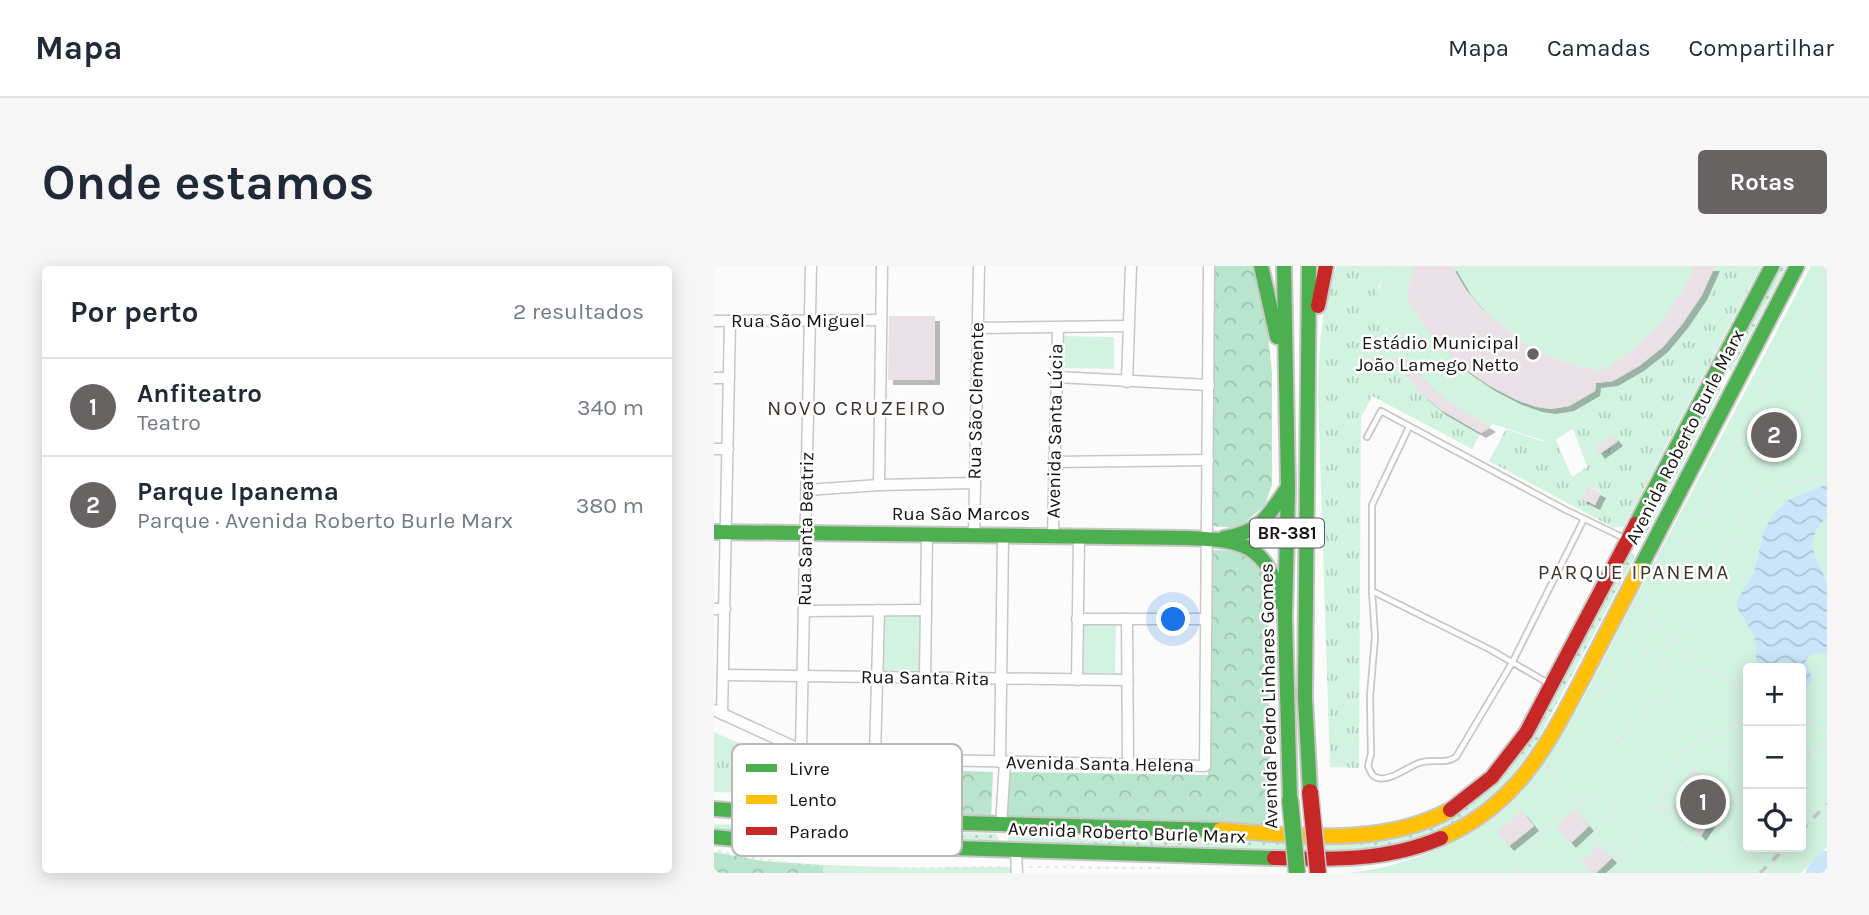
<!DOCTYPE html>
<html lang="pt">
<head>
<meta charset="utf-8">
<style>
  body { margin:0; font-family:Karla,sans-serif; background:#f6f6f7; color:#1f2937 }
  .controls { position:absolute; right:21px; bottom:21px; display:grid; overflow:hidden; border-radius:7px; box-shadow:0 4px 18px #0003 }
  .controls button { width:63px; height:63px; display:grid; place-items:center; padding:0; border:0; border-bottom:2px solid #e0e1e3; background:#fff; color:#1f2937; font:35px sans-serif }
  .you { position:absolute; left:460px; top:354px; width:24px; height:24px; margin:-18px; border:5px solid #fff; border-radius:50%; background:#1a73e8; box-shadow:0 0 0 10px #1a73e833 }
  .badge { display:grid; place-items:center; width:46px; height:46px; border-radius:50%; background:#666362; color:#fff; font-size:23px; font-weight:700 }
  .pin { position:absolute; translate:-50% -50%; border:4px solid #fff; box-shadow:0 2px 7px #0006 }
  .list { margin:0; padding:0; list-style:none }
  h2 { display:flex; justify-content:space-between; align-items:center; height:91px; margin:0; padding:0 28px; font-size:30px }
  h2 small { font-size:23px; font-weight:400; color:#747a83 }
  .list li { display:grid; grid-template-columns:46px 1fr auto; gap:21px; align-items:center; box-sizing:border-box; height:98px; padding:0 28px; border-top:2px solid #e0e1e3 }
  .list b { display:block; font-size:26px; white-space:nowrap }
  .list p { margin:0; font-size:23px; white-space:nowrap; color:#747a83 }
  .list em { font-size:23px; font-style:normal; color:#747a83 }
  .icon { flex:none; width:38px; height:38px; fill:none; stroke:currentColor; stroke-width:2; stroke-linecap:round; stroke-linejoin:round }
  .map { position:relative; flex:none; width:1113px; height:607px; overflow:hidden; border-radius:7px }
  header { display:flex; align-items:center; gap:42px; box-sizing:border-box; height:98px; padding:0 35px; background:#fff; border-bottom:2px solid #e0e1e3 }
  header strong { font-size:33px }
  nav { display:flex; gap:38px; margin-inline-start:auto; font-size:24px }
  .intro { display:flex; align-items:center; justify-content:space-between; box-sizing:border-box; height:168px; padding:0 42px }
  h1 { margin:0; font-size:49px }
  .button { padding:18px 32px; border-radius:7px; background:#666362; color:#fff; font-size:24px; font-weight:700 }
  main { display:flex; gap:42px; padding:0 42px }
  aside { flex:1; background:#fff; border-radius:7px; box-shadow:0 4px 18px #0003 }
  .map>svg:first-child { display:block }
</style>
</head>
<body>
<header>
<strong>Mapa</strong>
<nav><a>Mapa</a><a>Camadas</a><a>Compartilhar</a></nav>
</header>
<div class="intro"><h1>Onde estamos</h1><a class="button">Rotas</a></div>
<main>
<aside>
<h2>Por perto<small>2 resultados</small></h2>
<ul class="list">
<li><span class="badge">1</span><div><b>Anfiteatro</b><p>Teatro</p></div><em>340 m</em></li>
<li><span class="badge">2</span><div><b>Parque Ipanema</b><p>Parque · Avenida Roberto Burle Marx</p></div><em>380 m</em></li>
</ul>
</aside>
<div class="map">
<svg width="1113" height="607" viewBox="0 0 1113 607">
  <defs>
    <pattern id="grass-tufts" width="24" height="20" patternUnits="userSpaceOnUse" patternTransform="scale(1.75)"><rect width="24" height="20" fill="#d3f3e2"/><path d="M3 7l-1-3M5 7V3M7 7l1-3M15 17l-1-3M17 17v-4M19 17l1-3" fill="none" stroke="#b4cfc1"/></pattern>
    <pattern id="forest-crowns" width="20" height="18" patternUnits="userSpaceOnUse" patternTransform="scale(1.75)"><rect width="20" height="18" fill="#b9e5ce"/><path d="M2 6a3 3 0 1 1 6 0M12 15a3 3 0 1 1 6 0" fill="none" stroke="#9ec3b0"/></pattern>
    <pattern id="garden-dots" width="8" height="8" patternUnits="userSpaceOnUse" patternTransform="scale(1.75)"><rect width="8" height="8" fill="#d3f3e2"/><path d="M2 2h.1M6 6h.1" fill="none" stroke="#b4cfc1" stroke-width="1.8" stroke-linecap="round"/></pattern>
    <pattern id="water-waves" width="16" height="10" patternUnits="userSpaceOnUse" patternTransform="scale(1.75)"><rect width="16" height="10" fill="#cae5fa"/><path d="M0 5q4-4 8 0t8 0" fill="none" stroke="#adc3d5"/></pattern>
    <filter id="shadow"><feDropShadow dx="5" dy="5" stdDeviation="0" flood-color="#0004"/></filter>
  </defs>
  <rect width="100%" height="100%" fill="#fcfbfb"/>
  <g fill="url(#grass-tufts)" fill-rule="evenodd">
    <path d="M623,0H676L664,21L672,63L691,86L678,95C703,126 731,148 767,167L758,183L658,130L647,152L645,502L616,501L604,129C605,88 606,38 623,0Z"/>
    <path d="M1011,0H1047L910,260L900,262L775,195L792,163L827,175L842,174L858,211L873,201L859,162L898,135L899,126C952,89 982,59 1011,0ZM873,220L887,226L881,239L867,232Z"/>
    <path d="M0,466L32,480L137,483L135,531L0,526Z"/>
  </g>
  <g fill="url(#forest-crowns)">
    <path d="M499,0H541L549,21L558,108V219L551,239L525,262L496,260Z"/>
    <path d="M492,284C526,284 548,288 554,326L557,561L292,556L295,506L494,509Z"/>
    <path d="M223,504L279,506L277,553L221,552Z"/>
    <path d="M0,586L49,595L110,599L109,607H0Z"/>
  </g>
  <g fill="#d3f3e2" fill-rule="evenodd">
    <path d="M676,0H1011C982,61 954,88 899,126V135L842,174L834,176L779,158L767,167C731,148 703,126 678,95L691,86C663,51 651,42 676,0Z"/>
    <path d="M1097,0H1113V581L1087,607H634C688,601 742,581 785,547C838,505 886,399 918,338C978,225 1038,113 1097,0ZM1034,402H1087V581H1034Z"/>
    <path d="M349,70L400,71V103L349,102Z"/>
    <path d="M166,347L208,348L207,405L165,404Z"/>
    <path d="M366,358H402L401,407H365Z"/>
    <path d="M110,599L202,602L303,601V607H109Z"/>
  </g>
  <g fill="url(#garden-dots)">
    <path d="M1062,0H1072L1017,105L1010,107L1008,104Z"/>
    <path d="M1001,118L1007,120V123L930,272L922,273L921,270Z"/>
    <path d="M915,285L920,288V292L824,473C794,519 760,556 706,574C651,593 589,586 532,584C454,583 376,581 298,579L294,577V571L297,570L649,577C714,567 756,546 799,496Z"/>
    <path d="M0,558L200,565L204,570L202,575L0,566Z"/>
    <path d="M227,566L282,568L285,573L283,577L226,575L223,569Z"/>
  </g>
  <path fill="url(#water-waves)" d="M1113,218V251C1084,281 1106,289 1113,320C1113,336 1113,370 1113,387C1104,388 1097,385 1092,394L1098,413L1095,419L1090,422L1087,420V402H1048C1037,391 1045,384 1040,371C1035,358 1025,349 1022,336L1040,306L1050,265L1058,250L1074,234Z"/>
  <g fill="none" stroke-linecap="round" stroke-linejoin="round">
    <path stroke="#cae5fa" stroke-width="19" d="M1101,607L1113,594"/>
  </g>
  <g fill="#eae1e6" filter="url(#shadow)">
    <path d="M701,0H738L752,24L769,44L809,76L830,88L854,98L884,104L894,102L917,85L947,56L972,19L980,0H1001L988,29L969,57L949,81L925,100L899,115L882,117L881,125L855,140L837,143L823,141L803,134L776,120L751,103L731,84L712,63L694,35V22Z"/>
    <path d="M175,50H221V114H174Z"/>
    <path d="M687,89L719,123L737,137L777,161L767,167L727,144L709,129L678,95Z"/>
    <path d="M899,169L904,175L886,188L881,181Z"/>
    <path d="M873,220L887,227L881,239L867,232Z"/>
    <path d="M979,503L1012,532L987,570L977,559L970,540L968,531L971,516Z"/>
    <path d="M860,544L875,560L857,577L842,561Z"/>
    <path d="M808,545L820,560L795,580L783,566Z"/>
    <path d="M885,579L898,592L882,607H878L867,596Z"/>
  </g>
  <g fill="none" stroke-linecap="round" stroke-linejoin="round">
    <g stroke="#c9c7c6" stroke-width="8">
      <g id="lane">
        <path d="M695,161L658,239V325L661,371L656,430L657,488L654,500C656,505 658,511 664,512C677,515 694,501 705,497C719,492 730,499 742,491L798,397L870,253"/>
        <path d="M653,171L667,145L850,243L910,272"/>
        <path d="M658,325L777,384L834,417"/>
      </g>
    </g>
    <g stroke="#c9c7c6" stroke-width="13">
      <g id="street">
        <path d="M0,55L167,54"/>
        <path d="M264,62L414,60"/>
        <path d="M343,111L495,119"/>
        <path d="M0,112H15"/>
        <path d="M413,116L417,0"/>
        <path d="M0,183H14"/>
        <path d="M340,196L494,194"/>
        <path d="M165,219L168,0"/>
        <path d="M93,224L165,219L261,217"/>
        <path d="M339,269L344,62"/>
        <path d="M260,270L265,0"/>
        <path d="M0,343H11"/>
        <path d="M90,345L212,344"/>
        <path d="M363,353H491"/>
        <path d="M413,353L414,499"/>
        <path d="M9,409L414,414"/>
        <path d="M211,412L213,270"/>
        <path d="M363,414L365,271"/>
        <path d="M0,444L87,484L161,488L221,494L491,500L495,0"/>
        <path d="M8,448L16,55"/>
        <path d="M87,484L97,0"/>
        <path d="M161,488L165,344"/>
        <path d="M286,496L289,271"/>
        <path d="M217,557L221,494"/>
        <path d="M287,559L291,496"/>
        <path d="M302,585L303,607"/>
      </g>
    </g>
    <g stroke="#c9c7c6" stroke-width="18">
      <g id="fast">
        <path d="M547,0L563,71"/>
        <path d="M570,0L574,221L571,352L576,534"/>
        <path d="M595,0L591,431L596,526"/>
        <path d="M922,258L1058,0"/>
        <path d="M0,266L473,272C528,274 554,278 567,337"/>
        <path d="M510,272C547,266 554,250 574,221"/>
        <path d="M925,304L1083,0"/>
        <path d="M0,543L171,555L506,564"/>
        <path d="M0,571L49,576L560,592"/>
      </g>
    </g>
    <g stroke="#c9c7c6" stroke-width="18">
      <g id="slow">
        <path d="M506,564C581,569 667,582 736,544"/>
        <path d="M727,572C804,539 834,478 871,408C889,373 907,338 925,304"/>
      </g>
    </g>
    <g stroke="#c9c7c6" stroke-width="18">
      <g id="jam">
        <path d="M604,40L612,0"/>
        <path d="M736,544L778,511L812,467L922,258"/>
        <path d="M560,592C617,594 673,595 727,572"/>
      </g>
    </g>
    <g stroke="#e4e4e4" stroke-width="2" stroke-dasharray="3.5 5" stroke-linecap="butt">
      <path d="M1046,226L1113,209"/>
      <path d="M920,340L950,367L965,376"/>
      <path d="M934,354L1113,3"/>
      <path d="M984,403L992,472L1034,519"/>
      <path d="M1034,424L994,403L983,402L966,376L1113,96"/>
      <path d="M1034,433L1029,446L1034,461"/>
      <path d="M1087,450L1113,466"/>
      <path d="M1087,479L1096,487"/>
      <path d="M964,494L977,506"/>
      <path d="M1087,497L1113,472"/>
      <path d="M832,500L866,537"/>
      <path d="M862,542L919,607"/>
      <path d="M881,564C913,537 897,536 897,503C897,493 901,484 904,475C911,469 928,464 931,456C934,449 928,442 936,436C940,432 946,431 950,427C960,416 949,396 945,384"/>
      <path d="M985,568L974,582C943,552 938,507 977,480C992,469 1013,462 1030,453"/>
      <path d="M4,585C97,607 197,602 291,601"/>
      <path d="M906,593C923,575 928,577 926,552C937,539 954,541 970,540"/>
      <path d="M315,601L452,602"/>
      <path d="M798,607C811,597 816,581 827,569C841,552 869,543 878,522C885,505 876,491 875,475C874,460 881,448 888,435C914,389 919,394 965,376"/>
      <path d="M993,607L1010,574L1034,547"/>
    </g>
    <use href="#lane" stroke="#fffefe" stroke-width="4.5"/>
    <use href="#street" stroke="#fffefe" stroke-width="10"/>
    <use href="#fast" stroke="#4caf50" stroke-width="14"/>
    <use href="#slow" stroke="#ffc107" stroke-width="14"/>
    <use href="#jam" stroke="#c62828" stroke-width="14"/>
    <g stroke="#c8c7c7" stroke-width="3.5" stroke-dasharray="9 9" stroke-linecap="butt">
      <path d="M1087,565L1113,538"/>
      <path d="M1046,607L1072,581"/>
    </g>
    <g stroke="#c9c7c6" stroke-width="19" stroke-linecap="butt">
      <path id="fast-bridge" d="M576,534L583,607"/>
    </g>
    <g stroke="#c9c7c6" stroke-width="19" stroke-linecap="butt">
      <path id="jam-bridge" d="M596,526L604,607"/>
    </g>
    <use href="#fast-bridge" stroke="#4caf50" stroke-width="16"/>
    <use href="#jam-bridge" stroke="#c62828" stroke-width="16"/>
  </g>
  <circle fill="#666362" stroke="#fff" stroke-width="2.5" cx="819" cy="88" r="7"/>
  <g text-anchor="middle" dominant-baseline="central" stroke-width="5" stroke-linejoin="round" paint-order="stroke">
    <rect fill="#fff" stroke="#5b5858" stroke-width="2" x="536" y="252.5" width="74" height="29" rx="5"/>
    <g font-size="18" font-weight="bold" fill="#151110">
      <text x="573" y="267">BR-381</text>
    </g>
    <g font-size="19" fill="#151110" stroke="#fff">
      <text x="84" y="55">Rua São Miguel</text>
      <text transform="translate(262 135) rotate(-89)">Rua São Clemente</text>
      <text transform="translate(341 165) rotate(-89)">Avenida Santa Lúcia</text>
      <text transform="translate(971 171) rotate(-63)">Avenida Roberto Burle Marx</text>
      <text x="247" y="248">Rua São Marcos</text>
      <text transform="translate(92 263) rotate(-89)">Rua Santa Beatriz</text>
      <text transform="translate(211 412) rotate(1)">Rua Santa Rita</text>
      <text transform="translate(555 430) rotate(-91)">Avenida Pedro Linhares Gomes</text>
      <text transform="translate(386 498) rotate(1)">Avenida Santa Helena</text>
      <text transform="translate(413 567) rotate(2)">Avenida Roberto Burle Marx</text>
    </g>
    <g font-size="19" fill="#151110" stroke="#fff" text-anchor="end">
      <text x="805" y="77">Estádio Municipal<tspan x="805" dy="22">João Lamego Netto</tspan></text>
    </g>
    <g font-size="21" letter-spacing="2" fill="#3d342f" stroke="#fff">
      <text x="143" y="142">NOVO CRUZEIRO</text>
      <text x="920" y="306">PARQUE IPANEMA</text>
    </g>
  </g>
  <rect x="18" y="478" width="230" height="112" rx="10" fill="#fff" stroke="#b9b8b7" stroke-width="2"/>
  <rect x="32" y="498" width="31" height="8" fill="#4caf50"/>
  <rect x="32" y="529" width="31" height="9" fill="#ffc107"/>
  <rect x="32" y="561" width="31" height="8" fill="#c62828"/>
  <g font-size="19" fill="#151110">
    <text x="75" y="509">Livre</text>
    <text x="75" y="540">Lento</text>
    <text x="75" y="572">Parado</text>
  </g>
</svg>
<div class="controls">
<button>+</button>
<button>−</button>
<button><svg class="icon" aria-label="locate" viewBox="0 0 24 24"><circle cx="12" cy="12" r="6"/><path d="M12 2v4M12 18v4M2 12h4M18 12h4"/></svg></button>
</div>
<div class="you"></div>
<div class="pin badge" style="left:989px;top:536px">1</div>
<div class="pin badge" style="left:1060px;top:169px">2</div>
</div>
</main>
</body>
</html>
